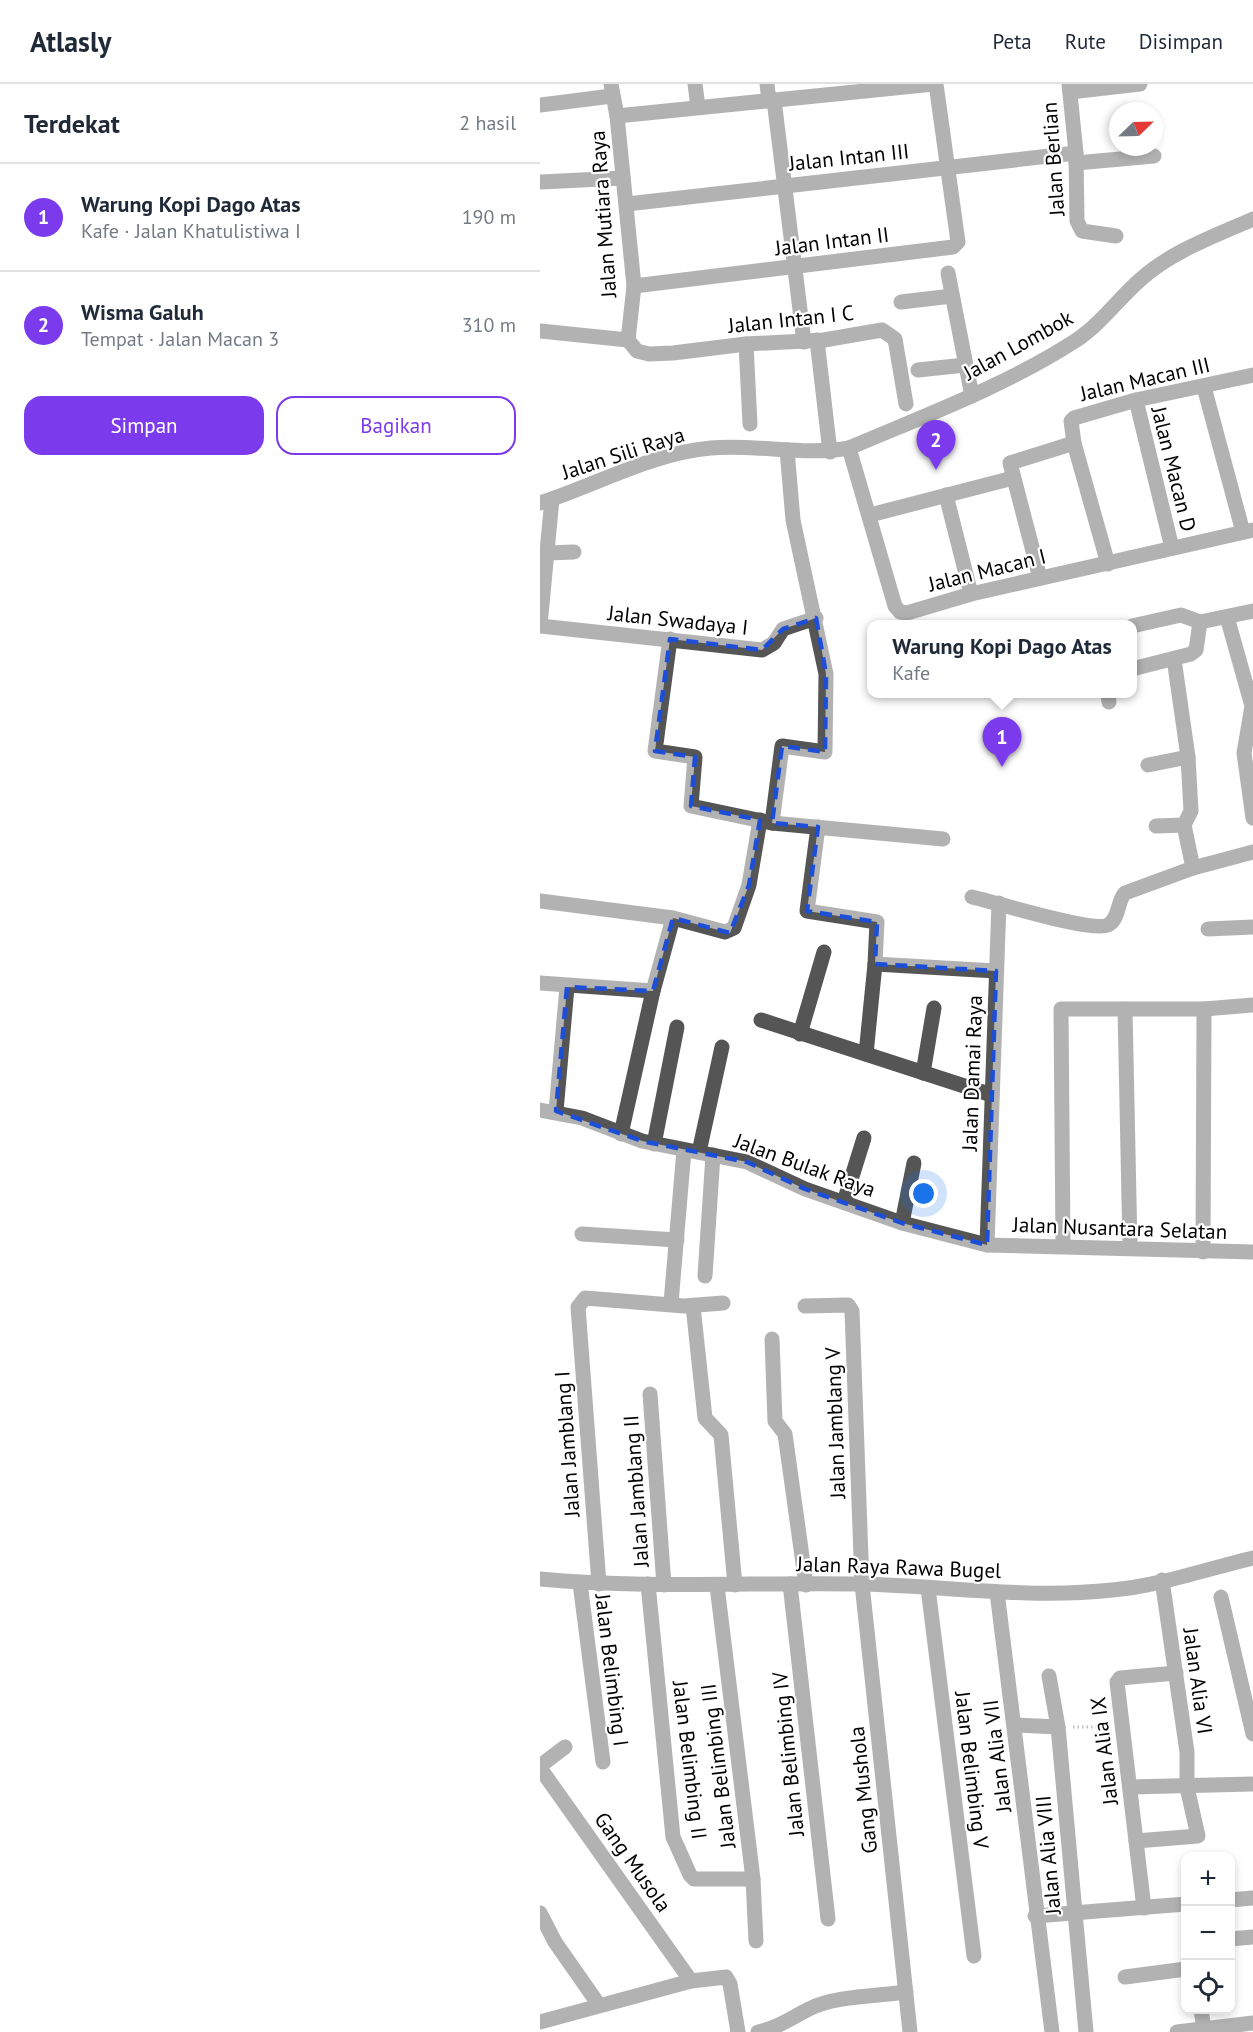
<!DOCTYPE html>
<html lang="id">
<head>
<meta charset="utf-8">
<style>
  body { margin:0; font-family:"PT Sans",sans-serif; background:#f2f2f3; color:#1f2937 }
  .controls { position:absolute; right:18px; bottom:18px; display:grid; overflow:hidden; border-radius:12px; box-shadow:0 3px 9px #0003 }
  .controls button { width:54px; height:54px; display:grid; place-items:center; padding:0; border:0; border-bottom:2px solid #e0e1e3; background:#fff; color:#1f2937; font:30px sans-serif }
  .compass { position:absolute; left:569px; top:18px; width:54px; height:54px; border-radius:50%; background:#fff; box-shadow:0 3px 9px #0003; rotate:67deg }
  .you { position:absolute; left:384px; top:1110px; width:21px; height:21px; margin:-15px; border:4px solid #fff; border-radius:50%; background:#1a73e8; box-shadow:0 0 0 9px #1a73e833 }
  .badge { display:grid; place-items:center; width:39px; height:39px; border-radius:50%; background:#7c3aed; color:#fff; font-size:20px; font-weight:700 }
  .pin { position:absolute; translate:-50% -50px; filter:drop-shadow(0 2px 3px #0008) }
  .pin::after { content:''; position:absolute; top:32px; width:21px; height:18px; background:inherit; clip-path:polygon(0 0,100% 0,50% 100%) }
  .popup { position:absolute; left:327px; top:536px; width:270px; height:78px; box-sizing:border-box; display:grid; place-content:center; border-radius:12px; background:#fff; filter:drop-shadow(0 2px 4px #0005); font-size:20px; white-space:nowrap; color:#747a83 }
  .popup b { font-size:22px; color:#1f2937 }
  .popup::after { content:''; position:absolute; left:50%; top:100%; margin-left:-12px; border:12px solid transparent; border-top-color:#fff }
  .list { margin:0; padding:0; list-style:none }
  h2 { display:flex; justify-content:space-between; align-items:center; height:78px; margin:0; padding:0 24px; font-size:26px }
  h2 small { font-size:20px; font-weight:400; color:#747a83 }
  .list li { display:grid; grid-template-columns:39px 1fr auto; gap:18px; align-items:center; box-sizing:border-box; height:108px; padding:0 24px; border-top:2px solid #e0e1e3 }
  .list b { display:block; font-size:22px; white-space:nowrap }
  .list p { margin:0; font-size:20px; white-space:nowrap; color:#747a83 }
  .list em { font-size:20px; font-style:normal; color:#747a83 }
  .actions { display:flex; gap:12px; padding:18px 24px }
  .actions a { flex:1; padding:14px 0; border:2px solid #7c3aed; border-radius:18px; text-align:center; font-size:21px; color:#7c3aed }
  .actions .main { background:#7c3aed; color:#fff }
  .icon { flex:none; width:33px; height:33px; fill:none; stroke:currentColor; stroke-width:2; stroke-linecap:round; stroke-linejoin:round }
  .map { position:relative; flex:none; width:713px; height:1948px; overflow:hidden }
  header { display:flex; align-items:center; gap:36px; box-sizing:border-box; height:84px; padding:0 30px; background:#fff; border-bottom:2px solid #e0e1e3 }
  header strong { font-size:28px }
  nav { display:flex; gap:33px; margin-inline-start:auto; font-size:21px }
  main { display:flex }
  aside { flex:1; background:#fff }
  .map>svg:first-child { display:block }
</style>
</head>
<body>
<header>
<strong>Atlasly</strong>
<nav><a>Peta</a><a>Rute</a><a>Disimpan</a></nav>
</header>
<main>
<aside>
<h2>Terdekat<small>2 hasil</small></h2>
<ul class="list">
<li><span class="badge">1</span><div><b>Warung Kopi Dago Atas</b><p>Kafe · Jalan Khatulistiwa I</p></div><em>190 m</em></li>
<li><span class="badge">2</span><div><b>Wisma Galuh</b><p>Tempat · Jalan Macan 3</p></div><em>310 m</em></li>
</ul>
<div class="actions"><a class="main">Simpan</a><a>Bagikan</a></div>
</aside>
<div class="map">
<svg width="713" height="1948" viewBox="0 0 713 1948">
  <rect width="100%" height="100%" fill="#fff"/>
  <g fill="none" stroke-linecap="round" stroke-linejoin="round">
    <g stroke="#777" stroke-width="3" stroke-dasharray="1.5 3" stroke-linecap="butt">
      <path d="M533,1643H568"/>
      <path d="M645,1834L646,1845"/>
    </g>
    <g stroke="#555" stroke-width="15">
      <path d="M71,0L77,32L94,202L88,256"/>
      <path d="M155,0L158,23"/>
      <path d="M227,0L229,17"/>
      <path d="M529,0L536,69L537,137L542,147L576,152"/>
      <path d="M530,8L600,0"/>
      <path d="M234,16L264,258"/>
      <path d="M0,21L72,12"/>
      <path d="M77,32L394,0"/>
      <path d="M536,79L614,72"/>
      <path d="M0,98L83,94"/>
      <path d="M87,120L536,69"/>
      <path d="M408,189L432,312"/>
      <path d="M94,202L413,163L418,158L396,0"/>
      <path d="M361,218L412,212"/>
      <path d="M0,247L88,256"/>
      <path d="M88,256L97,267L109,270L133,269L206,260L284,256L342,246L355,255L366,320"/>
      <path d="M277,256L290,368"/>
      <path d="M206,260L210,340"/>
      <path d="M378,286L425,281"/>
      <path d="M664,303L703,448"/>
      <path d="M596,316L632,464"/>
      <path d="M309,364L355,522L360,528L367,529L431,510L713,446"/>
      <path d="M406,411L431,510"/>
      <path d="M0,419C56,401 112,369 171,364C217,360 264,372 309,364C384,332 467,301 535,257C561,240 578,215 601,195C632,167 675,152 713,135"/>
      <path d="M330,431L473,394"/>
      <path d="M7,469L34,468"/>
      <path d="M568,480L534,359L531,337L534,334L596,316L713,291"/>
      <path d="M500,494L470,379L534,359"/>
      <path d="M687,533L712,622L704,669L713,734"/>
      <path d="M0,541L12,415"/>
      <path d="M0,542L222,566L234,559L243,545L276,534"/>
      <path d="M592,542L641,531L660,538"/>
      <path d="M130,555L115,667L155,673L151,722L232,739L403,755"/>
      <path d="M634,575L648,673L651,727L644,741L653,784"/>
      <path d="M592,585L651,570L656,566L660,538L713,527"/>
      <path d="M568,610L569,618"/>
      <path d="M608,681L648,673"/>
      <path d="M232,739L242,662L285,668L286,590L253,436L247,366"/>
      <path d="M616,742L644,741"/>
      <path d="M278,743L267,827L337,838L335,880L456,887"/>
      <path d="M432,813C455,818 553,849 568,841C580,834 577,817 585,809L653,784L713,768"/>
      <path d="M0,817L133,834L113,907L81,1050"/>
      <path d="M133,834L185,848L194,844L209,801L220,736"/>
      <path d="M668,845L713,843"/>
      <path d="M0,899L113,907"/>
      <path d="M585,925L590,1163"/>
      <path d="M221,936L452,1011"/>
      <path d="M260,950L284,868"/>
      <path d="M326,970L335,880"/>
      <path d="M383,989L394,924"/>
      <path d="M0,1026L42,1034L102,1057L207,1078L265,1105L362,1139L447,1161L713,1168"/>
      <path d="M16,1027L27,903"/>
      <path d="M114,1060L137,943"/>
      <path d="M159,1068L182,963"/>
      <path d="M304,1118L324,1054"/>
      <path d="M362,1139L374,1079"/>
      <path d="M42,1150L137,1156"/>
      <path d="M447,1161L459,819"/>
      <path d="M523,1162L521,925H664L713,921"/>
      <path d="M663,1168L664,925"/>
      <path d="M165,1192L173,1071"/>
      <path d="M131,1219L144,1066"/>
      <path d="M153,1222L165,1334L181,1351L195,1501"/>
      <path d="M265,1222L308,1221L312,1227L322,1500L370,1948"/>
      <path d="M232,1255L235,1337L245,1350L266,1501"/>
      <path d="M110,1310L124,1501"/>
      <path d="M0,1495C107,1505 215,1498 322,1500C405,1502 488,1515 572,1506C619,1502 666,1485 713,1474"/>
      <path d="M40,1499L63,1678"/>
      <path d="M59,1500L38,1223L45,1214L144,1222L183,1219"/>
      <path d="M108,1500L133,1753L150,1791L154,1795H213"/>
      <path d="M250,1500L288,1835"/>
      <path d="M177,1502L213,1795L216,1857"/>
      <path d="M388,1504L434,1872"/>
      <path d="M457,1508L512,1948"/>
      <path d="M681,1513L713,1650"/>
      <path d="M509,1592L518,1643L546,1948"/>
      <path d="M475,1641L518,1643"/>
      <path d="M0,1682L25,1663"/>
      <path d="M0,1684L151,1897"/>
      <path d="M590,1703L713,1700"/>
      <path d="M596,1757L658,1752L647,1703V1668L622,1496"/>
      <path d="M690,1816L713,1814"/>
      <path d="M604,1824L577,1598L580,1594L636,1589"/>
      <path d="M0,1829L15,1858L59,1921"/>
      <path d="M495,1832L646,1820"/>
      <path d="M690,1855L713,1853"/>
      <path d="M585,1893L646,1885"/>
      <path d="M661,1926L664,1944"/>
      <path d="M0,1938L151,1897L186,1893L190,1900L198,1948"/>
      <path d="M218,1948C238,1944 251,1934 269,1925C293,1912 338,1912 366,1908"/>
      <path d="M637,1948L713,1939"/>
    </g>
  </g>
  <path d="M0 0H713V1948H0ZM276,534L286,590L285,668L242,662L232,739L278,743L267,827L337,838L335,880L456,887L447,1161L362,1139L265,1105L207,1078L102,1057L16,1027L27,903L113,907L133,834L190,849L209,801L220,736L151,722L155,673L115,667L130,555L222,566L243,545Z" fill="#fff" fill-opacity=".55" fill-rule="evenodd"/>
  <path fill="none" stroke="#1d4ed8" stroke-width="4.5" stroke-dasharray="12 8" stroke-linejoin="round" d="M276,534L286,590L285,668L242,662L232,739L278,743L267,827L337,838L335,880L456,887L447,1161L362,1139L265,1105L207,1078L102,1057L16,1027L27,903L113,907L133,834L190,849L209,801L220,736L151,722L155,673L115,667L130,555L222,566L243,545Z"/>
  <g text-anchor="middle" dominant-baseline="central" stroke-width="4.5" stroke-linejoin="round" paint-order="stroke">
    <g font-size="21" fill="#000" stroke="#fff">
      <text transform="translate(309 73) rotate(-6)">Jalan Intan III</text>
      <text transform="translate(513 75) rotate(-94)">Jalan Berlian</text>
      <text transform="translate(63 130) rotate(-94)">Jalan Mutiara Raya</text>
      <text transform="translate(292 157) rotate(-7)">Jalan Intan II</text>
      <text transform="translate(251 235) rotate(-6)">Jalan Intan I C</text>
      <text transform="translate(478 261) rotate(-29)">Jalan Lombok</text>
      <text transform="translate(605 295) rotate(-13)">Jalan Macan III</text>
      <text transform="translate(83 369) rotate(-18)">Jalan Sili Raya</text>
      <text transform="translate(634 385) rotate(76)">Jalan Macan D</text>
      <text transform="translate(447 486) rotate(-14)">Jalan Macan I</text>
      <text transform="translate(138 536) rotate(6)">Jalan Swadaya I</text>
      <text transform="translate(432 989) rotate(-88)">Jalan Damai Raya</text>
      <text transform="translate(265 1081) rotate(20)">Jalan Bulak Raya</text>
      <text transform="translate(580 1144) rotate(2)">Jalan Nusantara Selatan</text>
      <text transform="translate(295 1339) rotate(-92)">Jalan Jamblang V</text>
      <text transform="translate(27 1360) rotate(-94)">Jalan Jamblang I</text>
      <text transform="translate(96 1407) rotate(-94)">Jalan Jamblang II</text>
      <text transform="translate(359 1483) rotate(2)">Jalan Raya Rawa Bugel</text>
      <text transform="translate(72 1586) rotate(83)">Jalan Belimbing I</text>
      <text transform="translate(658 1597) rotate(82)">Jalan Alia VI</text>
      <text transform="translate(564 1667) rotate(-97)">Jalan Alia IX</text>
      <text transform="translate(248 1670) rotate(-96)">Jalan Belimbing IV</text>
      <text transform="translate(457 1672) rotate(-97)">Jalan Alia VII</text>
      <text transform="translate(150 1676) rotate(83)">Jalan Belimbing II</text>
      <text transform="translate(178 1682) rotate(-97)">Jalan Belimbing III</text>
      <text transform="translate(432 1686) rotate(83)">Jalan Belimbing V</text>
      <text transform="translate(323 1706) rotate(-96)">Gang Mushola</text>
      <text transform="translate(508 1771) rotate(-95)">Jalan Alia VIII</text>
      <text transform="translate(93 1778) rotate(55)">Gang Musola</text>
    </g>
  </g>
</svg>
<div class="controls">
<button>+</button>
<button>−</button>
<button><svg class="icon" aria-label="locate" viewBox="0 0 24 24"><circle cx="12" cy="12" r="6"/><path d="M12 2v4M12 18v4M2 12h4M18 12h4"/></svg></button>
</div>
<svg class="compass" viewBox="-18 -18 36 36"><path d="M0-13l5 13h-10z" fill="#e53935"/><path d="M0 13l5-13h-10z" fill="#747a83"/></svg>
<div class="you"></div>
<div class="pin badge" style="left:462px;top:683px">1</div>
<div class="popup"><b>Warung Kopi Dago Atas</b>Kafe</div>
<div class="pin badge" style="left:396px;top:386px">2</div>
</div>
</main>
</body>
</html>
